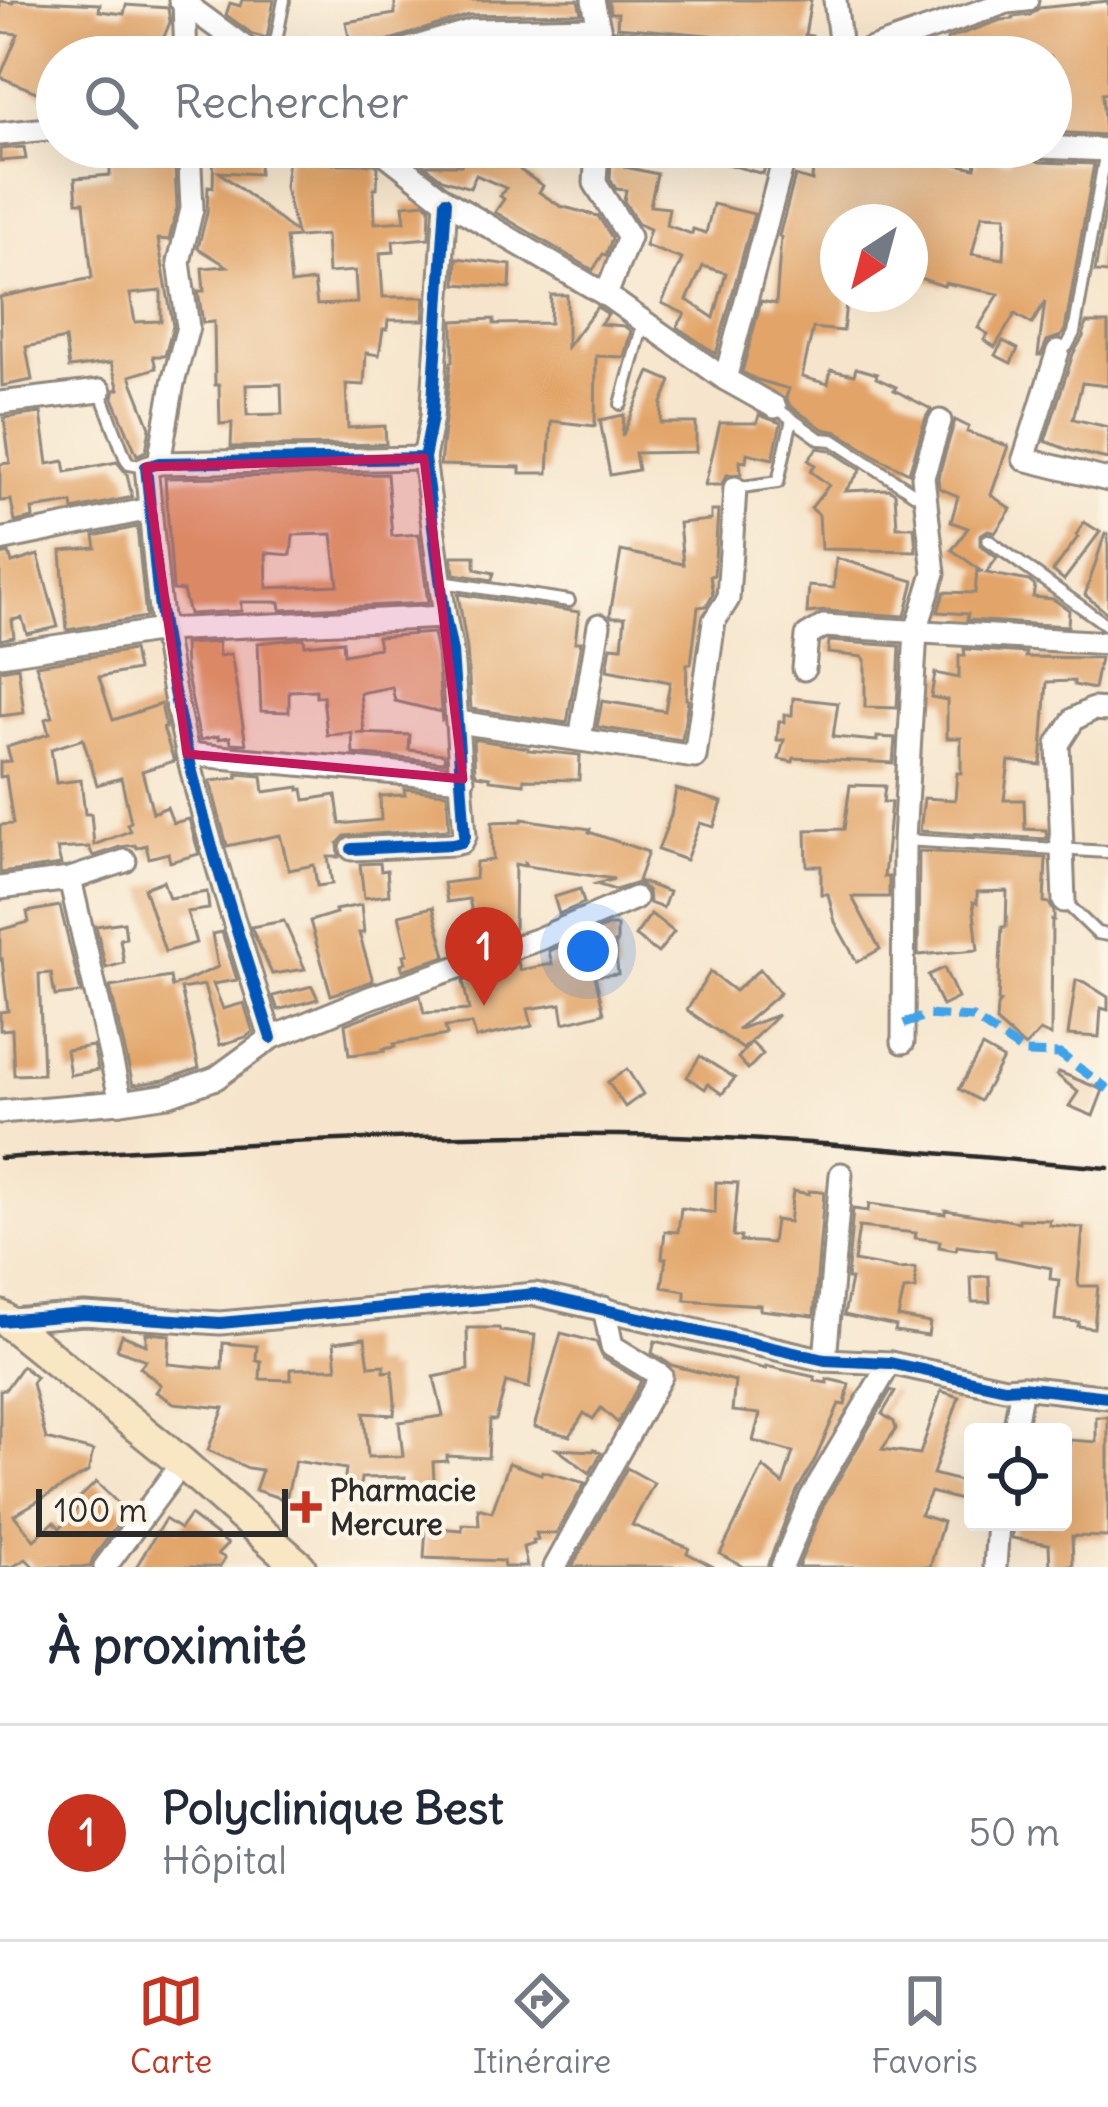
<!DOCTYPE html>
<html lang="fr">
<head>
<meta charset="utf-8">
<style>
  body { margin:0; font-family:Delius,sans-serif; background:#f2f2f3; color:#1f2937 }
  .controls { position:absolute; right:36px; bottom:36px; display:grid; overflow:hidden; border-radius:12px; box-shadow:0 12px 48px #0002 }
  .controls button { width:108px; height:108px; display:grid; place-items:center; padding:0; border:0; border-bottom:3px solid #e0e1e3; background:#fff; color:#1f2937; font:60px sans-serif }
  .compass { position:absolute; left:820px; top:204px; width:108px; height:108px; border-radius:50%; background:#fff; box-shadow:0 12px 48px #0002; rotate:216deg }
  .scale { position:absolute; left:36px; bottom:30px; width:252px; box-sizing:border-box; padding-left:12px; border:6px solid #2b2b2b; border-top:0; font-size:33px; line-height:42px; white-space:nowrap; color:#2b2b2b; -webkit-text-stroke:9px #fcf5e5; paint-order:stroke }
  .you { position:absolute; left:588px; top:951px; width:42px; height:42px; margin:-30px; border:9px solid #fff; border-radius:50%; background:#1a73e8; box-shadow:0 0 0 18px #1a73e833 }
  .badge { display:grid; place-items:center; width:78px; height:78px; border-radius:50%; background:#c8321e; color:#fff; font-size:39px; font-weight:700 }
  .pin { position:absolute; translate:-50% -99px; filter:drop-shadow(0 3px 6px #0008) }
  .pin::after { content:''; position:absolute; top:63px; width:42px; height:36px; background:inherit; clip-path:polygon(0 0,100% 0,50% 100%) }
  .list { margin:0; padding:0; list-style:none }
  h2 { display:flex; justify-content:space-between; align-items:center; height:156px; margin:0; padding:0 48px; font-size:51px }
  h2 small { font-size:39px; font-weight:400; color:#747a83 }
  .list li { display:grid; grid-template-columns:78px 1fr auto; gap:36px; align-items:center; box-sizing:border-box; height:216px; padding:0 48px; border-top:3px solid #e0e1e3 }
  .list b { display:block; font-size:45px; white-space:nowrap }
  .list p { margin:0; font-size:39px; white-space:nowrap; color:#747a83 }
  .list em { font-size:39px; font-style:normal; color:#747a83 }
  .icon { flex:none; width:66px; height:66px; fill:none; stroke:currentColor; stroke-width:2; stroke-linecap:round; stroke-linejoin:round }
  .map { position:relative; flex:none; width:1108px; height:1567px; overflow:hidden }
  .search { position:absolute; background:#fff; box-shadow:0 12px 48px #0002; left:36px; right:36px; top:36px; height:132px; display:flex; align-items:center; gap:30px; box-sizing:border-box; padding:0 42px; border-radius:66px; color:#747a83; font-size:45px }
  .sheet { height:372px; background:#fff }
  nav { display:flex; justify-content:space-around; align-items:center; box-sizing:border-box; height:168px; border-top:3px solid #e0e1e3; background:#fff; font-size:33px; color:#747a83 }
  nav a { display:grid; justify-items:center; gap:6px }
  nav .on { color:#c8321e }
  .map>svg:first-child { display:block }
</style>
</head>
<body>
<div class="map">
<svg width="1108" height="1567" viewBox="0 0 1108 1567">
  <rect width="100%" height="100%" fill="#fcf5e5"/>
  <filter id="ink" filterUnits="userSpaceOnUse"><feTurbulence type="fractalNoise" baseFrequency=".00833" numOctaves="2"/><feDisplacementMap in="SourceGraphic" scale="24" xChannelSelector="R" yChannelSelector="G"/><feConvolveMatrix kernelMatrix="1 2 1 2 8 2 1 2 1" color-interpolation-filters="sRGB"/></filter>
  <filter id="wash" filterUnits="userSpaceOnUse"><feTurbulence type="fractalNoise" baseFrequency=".004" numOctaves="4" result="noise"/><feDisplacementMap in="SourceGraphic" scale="48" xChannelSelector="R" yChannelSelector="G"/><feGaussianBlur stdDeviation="2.7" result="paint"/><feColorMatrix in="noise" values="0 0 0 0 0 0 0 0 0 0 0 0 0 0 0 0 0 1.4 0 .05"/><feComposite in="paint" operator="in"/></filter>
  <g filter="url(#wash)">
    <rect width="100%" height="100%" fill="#f6e5cc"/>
    <g id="blocks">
      <g fill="#e2a468" fill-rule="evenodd">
        <path d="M13,0L100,4L99,11L124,14L126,5L168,8L170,22L156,57H119V51L69,44L64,57H57V74L48,97L0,77L18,34L0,32V1L13,3Z"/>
        <path d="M242,0H274L267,38L252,34L226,15L230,3L240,6Z"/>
        <path d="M395,0H578L581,13L469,15L374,45L351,48L346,22L395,14Z"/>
        <path d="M608,0H811L805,35L812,36L810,55L800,54L795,46L787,42L617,27L618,13H611Z"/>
        <path d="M1108,1V93L1102,94L1105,135L1051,132V57H1014L1013,53L948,57L947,39L1001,20L1013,19V17L1030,15L1039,8Z"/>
        <path d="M582,43V57H559L558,44Z"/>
        <path d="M24,147L26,159L0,161V149Z"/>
        <path d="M214,147H260L259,174L219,172L296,233L285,187L289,147H318L319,156L333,157V164H375L378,167L377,188H374L375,223L405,221L403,205L425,203L430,207L429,238L393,241L394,252L380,253L383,297H425L423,320H388L387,329H383L379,355L366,353L364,385L346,384L348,428L385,426L386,444L231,447L232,423L220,424L219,385H215L214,322L203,323L198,291H204L202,268L227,266L198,248L207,213L208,186L213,187ZM326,235L328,273L355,271L357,303L317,305L314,281L291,284L286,238ZM281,384L282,414L247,415L246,385Z"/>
        <path d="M429,147H523L520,170L543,186L539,192L560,206L598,216L612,238L606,255L603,254L593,270L495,212L504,199L500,196L506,188L476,175L470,188L442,179L424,165H461L462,160L429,152Z"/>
        <path d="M679,147H770L763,174L679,151Z"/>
        <path d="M814,147H917L928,149L926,158L975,168L977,156L1009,162L1010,151L1028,152L1033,159L1040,162L1094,164L1065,330L1061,336L1047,341L1041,355H1038L1045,301L1032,324L1015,314L995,347L984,340L988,334L978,328L999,294L945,283L944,286L910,275V222H838V294H847L843,331L813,328L802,377L828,384L831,370L854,375L856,368L877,374L876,378L896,387L894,390L931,409L926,417L909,473L879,458L838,432L823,429L790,406L786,397L789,389L758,380L742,372L761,301L776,304L781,237L779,236L795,176L812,181ZM982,215L1006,216L1004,259L972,254Z"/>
        <path d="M174,148L177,208L169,240L158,239L173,326L165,356H153L156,368L130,376L150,427L146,451L137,455L113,398L115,390L119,389L111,363L69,368L65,339L26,347L32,380L2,386L0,297L92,278L84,202H77L75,178L110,175V152L155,153V150ZM161,291V321L135,322L130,294Z"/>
        <path d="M611,159L626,161L625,167L657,174L650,206L669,208L666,225L692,234L693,229L706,233L713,204L754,214L716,354L677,327L685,314L662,303L682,259L645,246L650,229L638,224L624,201L626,190L616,189L610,179ZM703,266L726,273L714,318L687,300Z"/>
        <path d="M1108,195V273L1095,272Z"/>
        <path d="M457,258L511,265L510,288L456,284Z"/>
        <path d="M551,295H567V347L597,307L608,314L600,324L624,326L631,331L624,357L596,356L595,426L551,421L548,473H520V467L440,465L451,362L453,361V321L494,319V324L550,323Z"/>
        <path d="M1086,323H1108V386L1082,383L1073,419L1108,427V459L1069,450L1045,441L1073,354L1083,337Z"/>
        <path d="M1003,341L1018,349L1011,363L995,355Z"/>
        <path d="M650,372L671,381L662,403L661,423H696V452L635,453L638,470L610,475L600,420L624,415L622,437Z"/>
        <path d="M41,413L48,464L64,461L66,472L117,462L127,474L132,497L73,510L72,503L32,509L33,518L15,522L11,500L0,501V464L10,463L4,418Z"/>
        <path d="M759,415L781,423L773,459L747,453L746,462L740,461L741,474L727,475L721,485H705L720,423H757Z"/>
        <path d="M955,420L969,427L967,432L1008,446L991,495L1011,509L995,533L988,530L980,535V545L997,558L986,573L1029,581L1035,586L1033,597L1053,599L1069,610L1068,626L967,620L968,614L938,612L944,592L975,593L977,571L983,572L952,550L968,528L951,522L958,496L939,488L938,478Z"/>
        <path d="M817,448L830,450L861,470L845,491L889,489L895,493L897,527H914L916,551L821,549L819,515L811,508L829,485L810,471L815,465L808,460Z"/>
        <path d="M387,474L392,536L419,534L428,603L281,610L280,602H241V611L189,614L183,591L173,590L165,478ZM332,534L338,585L267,588L266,553L291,555L293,535Z"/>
        <path d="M711,511H718L714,575L710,576L713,594L706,606L698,607L691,664H687L686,699L688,700L682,740L597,727L602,701L665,711L670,682L607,670L611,646L622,647L625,617H612L610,615L621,551L683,564L679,523L711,520Z"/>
        <path d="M1084,522L1100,532L1064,580L1053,571L1078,537L1076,535Z"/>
        <path d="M137,527L146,617L67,630L61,551L96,548L94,536Z"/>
        <path d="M1105,534H1108V614L1085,595Z"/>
        <path d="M9,553L12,563L38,555L58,627L27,634L22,618L12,620L14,637L0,640V555Z"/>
        <path d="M452,556H475V569L494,573L492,580L454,574Z"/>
        <path d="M836,558L914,581L905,616L825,611L807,613L809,586L834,588Z"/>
        <path d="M458,594L579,612L575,642H581L567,723L471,709L467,649Z"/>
        <path d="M433,633L437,654L442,722L441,712L395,701L392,687L360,693L364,732L356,733L410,735L409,750L444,754L445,762L353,754L352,733L327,735L323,696L316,697V690L289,691V712L261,711L258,643L304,638L305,645L343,641L344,654L379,648L377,637Z"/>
        <path d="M829,641L900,646L897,708L865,707V660L863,657L828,653Z"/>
        <path d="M218,642L219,656L231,654L246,744L231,743L230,737L218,739V736L200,740L185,667L184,644Z"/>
        <path d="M964,649L1026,653L1025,657L1100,658L1094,689L1074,685V681L1047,682L1041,765L1009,761L1004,800H1024L1025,829L1046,830L1047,839L920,831L924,798L955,800L957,773H961V738H947V700L931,697L935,673L959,678V655L965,656Z"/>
        <path d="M133,650L137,670L99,677L113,720L161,704L166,728H163L174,761L142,771L153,813L167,807L173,823L189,819L199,854L170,862L168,853L149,858L146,845L137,848L135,845L120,847L93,856L89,847L57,849L61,865L0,873V825L13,824L6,776L0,777V762L11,761L7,747L49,734L45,719L53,717L36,665ZM83,739L97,785L121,778L131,822L127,824L130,831L94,845L91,814H85L81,780L56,783L51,749Z"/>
        <path d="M18,667L24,713L0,716V670Z"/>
        <path d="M793,698L838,703L833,737L877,741V737L895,738L893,763L794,758L793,762L779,759L784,740H777L779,721L784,722V715H792Z"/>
        <path d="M473,739L528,748V750L580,755L579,780L524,779V784L490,780V777L477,775L475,771Z"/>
        <path d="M237,774L262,776L264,792L299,787V790L303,789L305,800L336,795L340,824L381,820L380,796L405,795L404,789L447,793L449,829L345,836L338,843L339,857H328L332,884L317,886L314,865L289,870L280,835L227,846L210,781L238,778Z"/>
        <path d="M850,785L885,786L883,802H891L884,877H889V897H852L880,949L857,962L835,922L828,894H821V866H807L806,830L844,829Z"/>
        <path d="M676,789L722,802L714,827L700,823L686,860L658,850L671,815Z"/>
        <path d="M522,819L590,829L589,832L648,852L638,881L669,892L663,908L649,903L648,891L638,883L615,890L596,884L614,879L526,866L525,861L524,866L515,864L514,932L479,944L469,899L447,902L444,883L475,879L476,862L493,860L492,822L522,821Z"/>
        <path d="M919,851L1046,858L1044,902L1049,903L1054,912V920H1052L1051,1036L1040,1031L1025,1047L996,1022L997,1006L1000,1002L998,1001L1002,927H1006L1007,891L977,892V903L973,902L978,950L918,955Z"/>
        <path d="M380,863L381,871L387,870L389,895L364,898L360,864Z"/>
        <path d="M163,881L169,898L207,892L209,909L187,912L196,943L165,952L144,888Z"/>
        <path d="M580,889L584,903L559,914L554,897Z"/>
        <path d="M361,905L364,933H359L373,981L331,995L310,921L336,913L335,910Z"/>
        <path d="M60,906L81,993L55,996L51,973L39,974L43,1074L14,1075L12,1029L0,1030V1012L8,1011L2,959L0,960V930L29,922L27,912Z"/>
        <path d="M433,907L446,956L403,970L401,964L406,962L404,955L408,954L399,915Z"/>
        <path d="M651,914L674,932L658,953L635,936Z"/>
        <path d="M284,921L305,969L272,974L251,927Z"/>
        <path d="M124,922L126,938L120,939L124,963L106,968L96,926Z"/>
        <path d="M607,926H617V943H615L618,974L595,976L604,1013L564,1023L561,1004L528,1009L532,1026L476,1038L472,1024L445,1027L447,1035L394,1044L395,1047L383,1049L384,1051L349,1055L345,1024L420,996L424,1013L469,1010L463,981L518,962L520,970L552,964L549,951Z"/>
        <path d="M222,932L237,980L213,984L223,1009L244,1003L253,1032L246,1037L220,1045L204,985L181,989L199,1068L164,1080L133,1085L110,987L170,977L172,987L218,967L212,934Z"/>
        <path d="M944,968L958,998L942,1006L928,975Z"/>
        <path d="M760,969L780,993L737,1030L778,1015L743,1049L687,1010L710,972L735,991Z"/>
        <path d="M1076,980L1084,982L1108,997V1010L1101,1008L1099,1037L1068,1035Z"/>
        <path d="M312,986L318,999L278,1010L273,996Z"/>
        <path d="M751,1042L763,1054L748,1069L738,1058Z"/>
        <path d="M93,1046L98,1070L70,1075L66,1050Z"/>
        <path d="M982,1047L1003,1059L980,1101L959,1089Z"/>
        <path d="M700,1056L735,1078L722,1094L708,1084L705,1089L687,1077Z"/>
        <path d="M627,1069L643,1094L625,1107L608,1082Z"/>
        <path d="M1059,1072L1103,1090L1093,1116L1069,1106L1078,1092L1057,1075Z"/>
        <path d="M716,1182L738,1183L733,1236L741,1237L740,1241L772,1243L775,1220L789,1222L793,1191L809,1194V1191L824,1192L814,1316L760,1310V1305L685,1300V1291L662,1287L666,1258H662L665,1231L678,1232L681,1208L715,1213Z"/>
        <path d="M869,1204L945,1214V1210L1019,1222V1219L1050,1220L1049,1225L1083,1228L1078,1281L1079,1286H1098L1094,1328L1078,1326L1079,1322L1055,1320L1059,1280L1050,1279L1051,1268L996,1257L995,1251L957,1246L956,1250L939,1247L940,1241L915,1238L916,1233L859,1227L854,1261L898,1269L915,1268L916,1289L904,1290L898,1317L930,1323L928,1336L895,1331L896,1326L844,1315L851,1279H847L853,1209L868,1211Z"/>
        <path d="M989,1276L990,1302H972L971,1277Z"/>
        <path d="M467,1328H499L500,1331L535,1335L529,1388L506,1382L496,1420H490L488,1458L447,1456V1461L433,1462L435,1498L402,1499L405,1477L361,1478L359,1495L343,1492L346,1469L295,1461L286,1500L255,1490L262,1470L248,1468L208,1450L224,1408L174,1403L156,1392L161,1385L140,1367L146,1360L117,1349L122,1335L146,1345V1333L170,1335L168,1364L222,1369L223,1343L257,1346L256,1360L261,1361L260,1379L291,1380V1369L337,1368L334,1342L365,1338L369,1366L384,1365V1372L392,1371L395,1402L394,1415L364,1413L368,1457L403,1456L399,1422L443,1416L434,1377L468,1370Z"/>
        <path d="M561,1333L596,1342L603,1358L641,1381L618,1423L601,1408L593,1419L584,1413L570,1436L534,1427Z"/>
        <path d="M655,1341L766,1369V1366L815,1377V1381L827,1383V1379L849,1384L845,1405L839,1404L815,1460L797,1491L767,1567H744L720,1554L763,1467L783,1484L793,1452L753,1441L760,1414L732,1411L735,1381L671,1365L652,1353Z"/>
        <path d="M22,1366L36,1377L32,1383L46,1439L93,1451L88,1472L14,1515L34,1540L54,1522L60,1528L80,1505L76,1502L96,1482L127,1512L93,1558L90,1567H34L26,1559L12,1567H0V1390H5Z"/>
        <path d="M891,1390L895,1392L882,1414L894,1422L896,1429L882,1449L920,1454L941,1391L959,1397L933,1474L964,1482L960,1500L931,1492L920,1515L943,1522L930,1567H798L824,1504Z"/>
        <path d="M1096,1417H1108V1537L1072,1536L1073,1566L1050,1567L1049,1544L1012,1538L1013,1522H1063V1473H1067L1070,1440L1096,1442Z"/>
        <path d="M557,1449L593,1451L594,1449L601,1453L590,1473Z"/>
        <path d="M509,1463L541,1474L542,1471L585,1483L556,1534L536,1533L538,1540L533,1541L534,1544L523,1547L527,1567H504L503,1561L424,1558L426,1527L462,1530V1524L479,1525L478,1508L492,1512Z"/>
        <path d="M627,1468L654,1483L632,1525L689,1548L687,1553L714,1567H572Z"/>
        <path d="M190,1515L228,1544L218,1554L225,1558L220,1567H136L165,1519L180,1529Z"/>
      </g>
    </g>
  </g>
  <g filter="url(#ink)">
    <use href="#blocks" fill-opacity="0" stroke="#90887c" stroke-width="3"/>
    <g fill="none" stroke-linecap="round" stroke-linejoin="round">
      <g stroke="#90887c" stroke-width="16">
        <g id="service">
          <path d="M273,57L284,0"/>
          <path d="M1058,351L1067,346L1074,333L1106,150"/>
          <path d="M100,391L125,457L129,464L146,467"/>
          <path d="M621,404L643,324"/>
          <path d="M775,407L820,439L833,440L923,499"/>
          <path d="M735,488L778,482L792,419"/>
          <path d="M988,540L1108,626"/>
          <path d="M442,582L569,601"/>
          <path d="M904,840L1108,852"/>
          <path d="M1064,901L1097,933L1108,935"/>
        </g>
      </g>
      <g stroke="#90887c" stroke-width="27">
        <g id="minor">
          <path d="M180,0L258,57"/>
          <path d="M593,0L602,41L601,57"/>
          <path d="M835,0L842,57"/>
          <path d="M184,3L186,57"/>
          <path d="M602,41L786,57"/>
          <path d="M382,57L473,30L598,28"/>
          <path d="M849,57L1007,2L1027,0"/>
          <path d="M0,134L57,128"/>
          <path d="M377,147L446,201L606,295L725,379L775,407"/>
          <path d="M597,147L595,183L629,237L606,295"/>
          <path d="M1042,147L1108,150"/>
          <path d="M1058,351L1024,459L1108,480"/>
          <path d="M725,379L787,147"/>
          <path d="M0,403L100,391"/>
          <path d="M159,463L173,383L188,327L179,262L192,209L189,147"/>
          <path d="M0,540L150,509"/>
          <path d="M0,655L163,630L445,617"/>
          <path d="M804,669L807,636L824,626L1108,643"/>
          <path d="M458,722L695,757L714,621L728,599L735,488"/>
          <path d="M580,739L599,625"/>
          <path d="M187,754L463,779"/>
          <path d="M352,849L453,844L462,842L465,836L452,652L445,617L424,458L432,417L446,201"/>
          <path d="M70,879L125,861"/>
          <path d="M0,888L70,879L121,1102"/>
          <path d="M1064,901L1058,744L1074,719L1093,709L1108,710"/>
          <path d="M271,1038C228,905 185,770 163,631C155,577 152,522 146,467L159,463L424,458"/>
          <path d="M903,1042L904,840L916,631L934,573L923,477L940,421"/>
          <path d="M0,1112L121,1102L168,1095L216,1078L271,1038L369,998L539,939L635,898"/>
          <path d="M1,1321L84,1314L220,1323L535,1294L825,1360L890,1363L1005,1388L1022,1387L1108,1397"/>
          <path d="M825,1360L841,1174"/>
          <path d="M1014,1432L1022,1387"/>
          <path d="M105,1567L182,1463"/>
          <path d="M555,1567L661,1376L612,1346L604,1308"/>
          <path d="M782,1567L811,1497L890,1363"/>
          <path d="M995,1567L998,1522"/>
        </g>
      </g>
      <g stroke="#90887c" stroke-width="36">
        <path id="secondary" d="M0,1316L182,1463L300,1567"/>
      </g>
      <use href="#service" stroke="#fff" stroke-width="10"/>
      <use href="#minor" stroke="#fff" stroke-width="21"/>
      <use href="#secondary" stroke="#f9e7c3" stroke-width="30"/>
      <path stroke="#2b2b2b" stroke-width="4.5" d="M0,1158C205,1146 412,1133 618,1135C781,1136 945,1155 1108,1168"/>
      <path stroke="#3ea3eb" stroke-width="9" stroke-dasharray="18 9" stroke-linecap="butt" d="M904,1024L927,1015L973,1018L1025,1053L1060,1054L1108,1089"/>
      <g stroke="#fcf5e5" stroke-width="20">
        <g id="cycleway">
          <path d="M352,849L453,844L462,842L465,836L452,652L445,617L424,458L432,417L446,201"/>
          <path d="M271,1038C228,905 185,770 163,631C155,577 152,522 146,467L159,463L424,458"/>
          <path d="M0,1321L84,1314L220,1323L535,1294L825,1360L890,1363L1005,1388L1022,1387L1108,1397"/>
        </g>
      </g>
      <use href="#cycleway" stroke="#0057b8" stroke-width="12"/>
    </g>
  </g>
  <path fill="#c2185b" fill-opacity="0.2" stroke="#c2185b" stroke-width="9" stroke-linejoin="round" d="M424,458L463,779L187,754L146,467Z"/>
  <path fill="#c8321e" stroke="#fcf5e5" stroke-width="4.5" d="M300 1489h12v12h12v12h-12v12h-12v-12h-12v-12h12z"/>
  <g text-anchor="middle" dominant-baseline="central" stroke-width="9" stroke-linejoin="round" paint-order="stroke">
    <g font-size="30" font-weight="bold" fill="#2b2b2b" stroke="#fcf5e5" text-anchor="start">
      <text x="330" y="1490">Pharmacie<tspan x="330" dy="34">Mercure</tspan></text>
    </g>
  </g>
</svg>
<div class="controls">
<button><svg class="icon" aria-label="locate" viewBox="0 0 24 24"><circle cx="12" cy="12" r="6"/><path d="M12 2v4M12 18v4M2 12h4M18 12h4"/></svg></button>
</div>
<svg class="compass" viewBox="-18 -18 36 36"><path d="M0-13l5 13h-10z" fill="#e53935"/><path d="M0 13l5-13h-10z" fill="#747a83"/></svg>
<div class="scale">100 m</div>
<div class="you"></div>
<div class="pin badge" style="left:484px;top:1006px">1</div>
<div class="search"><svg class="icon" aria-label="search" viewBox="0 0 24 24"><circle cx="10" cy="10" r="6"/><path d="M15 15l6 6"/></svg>Rechercher</div>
</div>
<section class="sheet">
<h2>À proximité<small></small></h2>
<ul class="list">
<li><span class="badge">1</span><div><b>Polyclinique Best</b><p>Hôpital</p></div><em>50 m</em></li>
</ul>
</section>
<nav>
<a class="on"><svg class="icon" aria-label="map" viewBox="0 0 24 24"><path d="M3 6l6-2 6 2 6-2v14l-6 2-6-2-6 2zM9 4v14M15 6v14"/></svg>Carte</a>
<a><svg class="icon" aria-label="directions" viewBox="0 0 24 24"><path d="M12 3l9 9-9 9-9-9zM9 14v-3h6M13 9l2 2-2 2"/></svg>Itinéraire</a>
<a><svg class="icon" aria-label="saved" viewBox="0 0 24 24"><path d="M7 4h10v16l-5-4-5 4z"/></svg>Favoris</a>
</nav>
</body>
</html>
